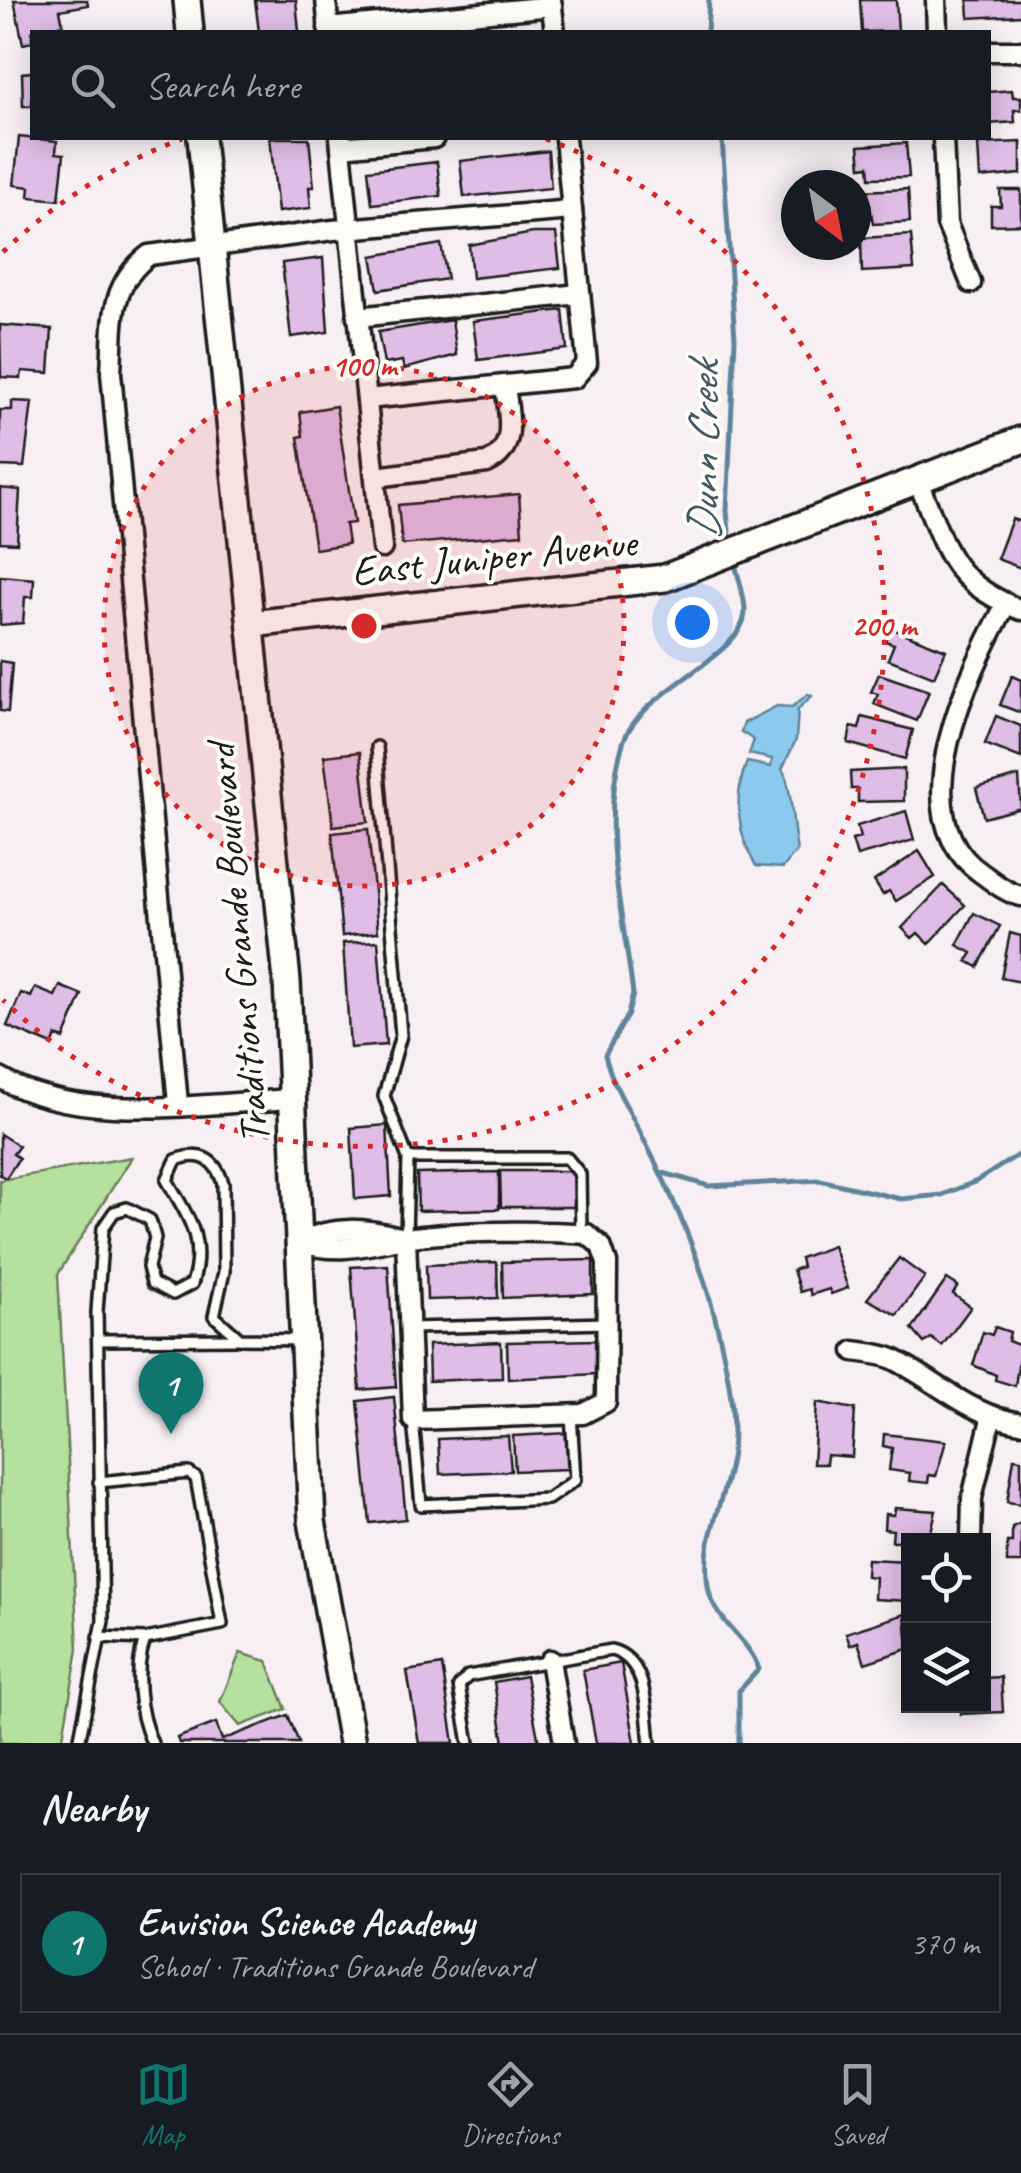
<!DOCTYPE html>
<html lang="en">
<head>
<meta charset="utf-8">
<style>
  body { margin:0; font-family:Caveat,sans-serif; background:#242831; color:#f1f3f6 }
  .controls { position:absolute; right:30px; bottom:30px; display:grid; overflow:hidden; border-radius:0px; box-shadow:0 5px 25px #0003 }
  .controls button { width:90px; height:90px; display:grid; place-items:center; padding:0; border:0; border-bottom:2px solid #363941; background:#171b24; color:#f1f3f6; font:50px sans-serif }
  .compass { position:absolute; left:781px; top:170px; width:90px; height:90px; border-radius:50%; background:#171b24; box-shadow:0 5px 25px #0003; rotate:148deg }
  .you { position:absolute; left:692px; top:622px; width:35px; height:35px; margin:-25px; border:8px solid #fff; border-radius:50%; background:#1a73e8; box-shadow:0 0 0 15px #1a73e833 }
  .badge { display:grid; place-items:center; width:65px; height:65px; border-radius:50%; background:#0f766e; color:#fff; font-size:32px; font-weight:700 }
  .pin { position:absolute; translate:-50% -82px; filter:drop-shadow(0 2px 5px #0008) }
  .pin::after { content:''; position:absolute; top:52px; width:35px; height:30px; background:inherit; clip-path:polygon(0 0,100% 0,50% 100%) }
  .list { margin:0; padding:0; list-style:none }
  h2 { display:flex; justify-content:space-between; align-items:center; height:130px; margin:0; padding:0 40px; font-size:42px }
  h2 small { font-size:32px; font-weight:400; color:#9ea1a6 }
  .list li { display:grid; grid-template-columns:65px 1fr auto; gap:30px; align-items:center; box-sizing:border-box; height:140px; margin:0 20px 20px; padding:0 20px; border:2px solid #363941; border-radius:0px }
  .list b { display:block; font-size:38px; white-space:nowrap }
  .list p { margin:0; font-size:32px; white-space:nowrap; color:#9ea1a6 }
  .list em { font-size:32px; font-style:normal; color:#9ea1a6 }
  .icon { flex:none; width:55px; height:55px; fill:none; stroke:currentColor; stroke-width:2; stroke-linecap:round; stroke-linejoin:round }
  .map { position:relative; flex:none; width:1021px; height:1743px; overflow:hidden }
  .search { position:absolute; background:#171b24; box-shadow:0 5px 25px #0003; left:30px; right:30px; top:30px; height:110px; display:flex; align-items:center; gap:25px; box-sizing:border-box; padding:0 35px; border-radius:0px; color:#9ea1a6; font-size:38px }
  .sheet { height:290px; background:#171b24 }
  nav { display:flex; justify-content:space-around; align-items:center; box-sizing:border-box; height:140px; border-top:2px solid #363941; background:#171b24; font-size:28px; color:#9ea1a6 }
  nav a { display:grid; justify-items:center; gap:5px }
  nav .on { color:#0f766e }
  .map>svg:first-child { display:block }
</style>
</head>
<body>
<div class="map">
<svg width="1021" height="1743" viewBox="0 0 1021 1743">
  <rect width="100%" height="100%" fill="#f7eff4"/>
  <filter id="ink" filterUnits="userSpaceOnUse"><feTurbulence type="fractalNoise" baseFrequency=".01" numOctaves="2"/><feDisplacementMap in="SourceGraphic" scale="20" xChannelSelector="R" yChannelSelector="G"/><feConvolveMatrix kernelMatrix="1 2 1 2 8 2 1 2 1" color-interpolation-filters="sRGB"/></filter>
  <g filter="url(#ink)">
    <g fill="#b6e09d" stroke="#697e5c" stroke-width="2.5">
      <path d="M132,1157L58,1274L78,1649L62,1743H0V1180Z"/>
      <path d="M240,1653L267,1661L286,1709L240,1726L220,1702Z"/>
    </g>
    <path fill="#8bcaec" stroke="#5f8499" stroke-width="2.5" d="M808,694L812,696L798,709L796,740L782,769C792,783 792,828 797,850L783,868L756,866C737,835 733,795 747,762L771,767L772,759L749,754L754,740L741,732L744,723L777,706L792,707Z"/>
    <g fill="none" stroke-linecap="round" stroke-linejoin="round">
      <g stroke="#5f8499" stroke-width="5">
        <path d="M707,32L709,0"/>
        <path d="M722,138L735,339L727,511L730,543"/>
        <path d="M734,559C737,575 745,595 745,611C745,657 638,691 623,743C598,827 623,910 633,994L628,1014L605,1055C612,1085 629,1109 643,1138C674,1198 703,1264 718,1330C727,1368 736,1412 732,1451C727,1499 700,1536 708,1586C713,1621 748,1637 759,1669L739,1691V1743"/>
        <path d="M660,1172L709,1186L820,1180L901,1199L942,1195L977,1181L1021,1153"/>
      </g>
    </g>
    <g fill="#e0bde7" stroke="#1c1c1c" stroke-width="2.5">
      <path d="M14,0H87L88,5L60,10L63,25L54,27L55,32H32V42L23,44Z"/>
      <path d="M255,0H296L299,32H259Z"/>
      <path d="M860,0H896L898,31L862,32Z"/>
      <path d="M968,0H1021V15L969,18Z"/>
      <path d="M32,72V106H23L22,73Z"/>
      <path d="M1012,90L1013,97H1021V110H1014L1015,122L988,124V92Z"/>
      <path d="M19,137L57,141L56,153L64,154L59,200L29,197L30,187L14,185Z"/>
      <path d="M270,138H309L314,187H309L311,208L278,212Z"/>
      <path d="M1021,142V174L980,178L978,144Z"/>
      <path d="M906,143L909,177L870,178L869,166L861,167L859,146Z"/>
      <path d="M548,151L551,188L464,197L460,161Z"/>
      <path d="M437,162L441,196L372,204L368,170Z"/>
      <path d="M908,189L910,222L873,224L870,205H860V191Z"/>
      <path d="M1000,190H1021V224L991,225V206H1001Z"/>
      <path d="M533,233H556L560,268L472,278L469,245Z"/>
      <path d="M911,235L914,269L862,272L861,238Z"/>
      <path d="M441,244L447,279L378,290L372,256Z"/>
      <path d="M323,258L328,332L291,337L282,263Z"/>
      <path d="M563,310L567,349L478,360L473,321Z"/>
      <path d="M452,320L457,355L404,369L402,361L384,364L378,332Z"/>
      <path d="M0,325L52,329L49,373L22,371L21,378L1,377Z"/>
      <path d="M12,401L32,402L24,467L0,466V410H12Z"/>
      <path d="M336,406L354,523L345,524L348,544L315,549L298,437L303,436L300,412Z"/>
      <path d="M0,488L20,490L17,543L0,542Z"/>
      <path d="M519,494L522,534L402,545L398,505Z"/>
      <path d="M1012,519L1021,522V568L997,559Z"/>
      <path d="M0,576L34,579L33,597H25L23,623L0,625Z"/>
      <path d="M890,628L946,650L934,677L888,659L894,644L885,641Z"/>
      <path d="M0,661L12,663L8,712L0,711Z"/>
      <path d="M879,674L929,691L917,721L874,704L878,694L871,692Z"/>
      <path d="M1012,676L1021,680V713L1000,705Z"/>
      <path d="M996,716L1021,726V758L985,744Z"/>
      <path d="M862,717L913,730L905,759L848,743L851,727L859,729Z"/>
      <path d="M360,752L368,822L333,826L324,756Z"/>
      <path d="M904,769V801L858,802V789H851L850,772Z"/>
      <path d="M1019,776L1021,808L984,818L976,788Z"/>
      <path d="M906,811L914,840L857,856L852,840L860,838L857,826Z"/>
      <path d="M368,829L378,932L342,936L332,833Z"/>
      <path d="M919,851L935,877L896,901L889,891L883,895L874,881Z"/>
      <path d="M943,885L965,905L929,944L918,933L912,938L902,928Z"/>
      <path d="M974,913L1000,926L978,967L967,961L972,953L957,945Z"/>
      <path d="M1010,933L1021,936V982L1001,978Z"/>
      <path d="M378,941L386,1045L350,1048L343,943Z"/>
      <path d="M60,986L82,995L64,1039L56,1036L52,1045L7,1026L21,993L31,997L35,988L55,996Z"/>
      <path d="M387,1125L391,1196L355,1199L351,1128Z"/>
      <path d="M0,1134L19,1146L13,1154L19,1158L6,1178L0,1175Z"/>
      <path d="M500,1171H577V1207H501Z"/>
      <path d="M499,1172V1209L418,1211L417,1174Z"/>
      <path d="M833,1246L848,1288L831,1294L829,1289L811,1295L809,1289L800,1292L793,1270L802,1267L800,1258Z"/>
      <path d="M899,1258L925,1277L897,1315L867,1299Z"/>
      <path d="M593,1260V1294L503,1298L502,1262Z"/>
      <path d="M497,1262L498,1298L427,1300L426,1265Z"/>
      <path d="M388,1265L396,1387L360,1390L351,1267Z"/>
      <path d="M947,1279L958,1286L953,1294L971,1307L942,1346L931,1338L924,1343L912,1329Z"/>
      <path d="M995,1327L1010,1332L1008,1341L1021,1346L1015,1386L995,1380L996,1375L973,1365L983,1332L992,1335Z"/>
      <path d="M596,1340V1374L508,1379L507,1342Z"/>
      <path d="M501,1342L502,1378L429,1381L428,1345Z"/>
      <path d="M394,1397L406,1519L370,1523L358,1401Z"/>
      <path d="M817,1402L855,1409L852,1457L827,1455L826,1464H813Z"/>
      <path d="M568,1433L569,1469L515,1471L513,1436Z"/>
      <path d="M884,1434L946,1441L936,1476L929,1475L928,1483L909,1481L910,1473L889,1470L892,1448L883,1446Z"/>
      <path d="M508,1436L511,1471L440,1474L438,1439Z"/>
      <path d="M1014,1458L1021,1459V1504L1007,1502Z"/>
      <path d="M895,1508L936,1511L929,1540L892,1541L893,1530L884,1529L885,1514L894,1515Z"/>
      <path d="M1021,1523V1563H1007V1542H1012V1527Z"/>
      <path d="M867,1559L908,1561V1601L874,1599L875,1577L866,1576Z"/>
      <path d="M905,1614L908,1649L865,1663L858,1642L850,1645L846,1633Z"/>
      <path d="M621,1663L635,1743H596L583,1670Z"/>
      <path d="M442,1665L454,1743H419L407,1671Z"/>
      <path d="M526,1676L539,1743H504L494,1682Z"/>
      <path d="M1001,1677L1003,1712L961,1714V1706H984V1678Z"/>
      <path d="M288,1715L299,1743H179L177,1738L216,1723L222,1740Z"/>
    </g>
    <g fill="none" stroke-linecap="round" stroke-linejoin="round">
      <g stroke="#1c1c1c" stroke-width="16">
        <g id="lane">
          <path d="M377,747L401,1035L384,1096L408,1158L406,1238"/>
          <path d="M408,1158H567L580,1174L581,1233"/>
          <path d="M411,1328L608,1323"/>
          <path d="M98,1340L240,1339"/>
          <path d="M413,1420L421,1505L548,1499L575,1480L571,1414"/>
          <path d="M99,1482L189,1473L196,1478L222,1624L145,1639L99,1637"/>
          <path d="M145,1639C134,1670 138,1712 152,1743"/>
          <path d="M79,1743L103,1621L97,1312L103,1228L114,1212L127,1208L150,1220L155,1238L148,1267L152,1283L173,1294L192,1284C206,1239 188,1217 167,1180L176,1160C200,1151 215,1158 223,1183L224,1272L214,1316L240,1339L301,1340"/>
          <path d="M469,1743L459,1686L468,1676L611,1650C648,1659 646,1710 650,1743"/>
        </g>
      </g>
      <g stroke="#1c1c1c" stroke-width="25">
        <g id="street">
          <path d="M326,0L329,32"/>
          <path d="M551,0L555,32"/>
          <path d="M936,0L937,32"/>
          <path d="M328,28L552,6"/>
          <path d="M988,51H1021"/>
          <path d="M340,138L382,548"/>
          <path d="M943,138L947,224L971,283"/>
          <path d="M341,147L434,138"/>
          <path d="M357,317L579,294"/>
          <path d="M367,399L574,378L587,363L565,138"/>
          <path d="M376,477L487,463C519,448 508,414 505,385"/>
          <path d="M918,482C947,548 946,580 1021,610"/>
          <path d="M1006,604C970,672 897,815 981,873C994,882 1006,893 1021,896"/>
          <path d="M0,1078C79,1125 204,1103 294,1099"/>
          <path d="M178,1104L111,373C114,325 107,287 149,255L333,230L572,210"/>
          <path d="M298,1242C342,1255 363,1245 406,1238C450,1231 542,1230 587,1234L601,1246L607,1263L606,1402L583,1414L413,1420L406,1238"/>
          <path d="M298,1242C334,1225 366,1228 404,1238"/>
          <path d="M854,1351C867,1353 882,1354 893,1359C939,1382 968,1415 1021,1423"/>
          <path d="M971,1540L972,1498L991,1419"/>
          <path d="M550,1660L564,1743"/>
        </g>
      </g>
      <g stroke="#1c1c1c" stroke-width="32">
        <g id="secondary">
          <path d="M187,0L190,32"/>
          <path d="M201,138L287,981L312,1521L352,1743"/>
          <path d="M251,624L665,578L1021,440"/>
        </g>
      </g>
      <use href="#lane" stroke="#fdfcf7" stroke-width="9"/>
      <use href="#street" stroke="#fdfcf7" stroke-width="18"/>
      <use href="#secondary" stroke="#fdfcf7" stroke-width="25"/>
    </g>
  </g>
  <circle cx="364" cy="626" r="260" fill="#d62828" fill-opacity=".12"/>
  <g fill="none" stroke="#d62828" stroke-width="5" stroke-dasharray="5 10">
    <circle cx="364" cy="626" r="260"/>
    <path d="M3 252A520 520 0 0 1 182 139M546 139A520 520 0 1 1 3 1000"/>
  </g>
  <g text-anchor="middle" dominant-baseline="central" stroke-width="8" stroke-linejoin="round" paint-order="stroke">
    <g font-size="42" fill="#1c1c1c" stroke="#fdfcf7">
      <text transform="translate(494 557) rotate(-6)">East Juniper Avenue</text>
      <text transform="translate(238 944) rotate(-95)">Traditions Grande Boulevard</text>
    </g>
    <g font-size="45" font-style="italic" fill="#435965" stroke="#fdfcf7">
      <text transform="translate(703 451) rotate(-90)">Dunn Creek</text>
    </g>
  </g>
  <circle cx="364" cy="626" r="15" fill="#d62828" stroke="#fdfcf7" stroke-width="5"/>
  <g font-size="30" text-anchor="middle" font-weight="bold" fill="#d62828" stroke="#fdfcf7" stroke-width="8" stroke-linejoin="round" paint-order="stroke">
    <text x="364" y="376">100 m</text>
    <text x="884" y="636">200 m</text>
  </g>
</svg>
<div class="controls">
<button><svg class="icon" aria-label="locate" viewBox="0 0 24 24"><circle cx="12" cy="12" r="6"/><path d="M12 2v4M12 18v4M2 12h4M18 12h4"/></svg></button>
<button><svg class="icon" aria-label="layers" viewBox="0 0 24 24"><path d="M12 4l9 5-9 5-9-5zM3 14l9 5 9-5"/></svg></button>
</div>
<svg class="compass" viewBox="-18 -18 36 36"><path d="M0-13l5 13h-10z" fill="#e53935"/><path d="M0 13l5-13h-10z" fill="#9ea1a6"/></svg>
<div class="you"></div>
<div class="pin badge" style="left:171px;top:1434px">1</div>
<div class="search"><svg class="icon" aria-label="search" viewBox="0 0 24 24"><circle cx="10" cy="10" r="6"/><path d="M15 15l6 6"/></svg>Search here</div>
</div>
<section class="sheet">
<h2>Nearby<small></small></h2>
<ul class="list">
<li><span class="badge">1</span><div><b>Envision Science Academy</b><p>School · Traditions Grande Boulevard</p></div><em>370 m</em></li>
</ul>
</section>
<nav>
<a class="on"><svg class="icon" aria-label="map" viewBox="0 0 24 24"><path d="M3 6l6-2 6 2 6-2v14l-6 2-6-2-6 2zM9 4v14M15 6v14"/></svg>Map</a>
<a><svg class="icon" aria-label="directions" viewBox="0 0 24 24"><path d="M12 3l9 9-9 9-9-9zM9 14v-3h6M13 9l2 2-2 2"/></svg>Directions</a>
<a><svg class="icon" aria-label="saved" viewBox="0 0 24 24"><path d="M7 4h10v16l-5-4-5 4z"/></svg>Saved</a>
</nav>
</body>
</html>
